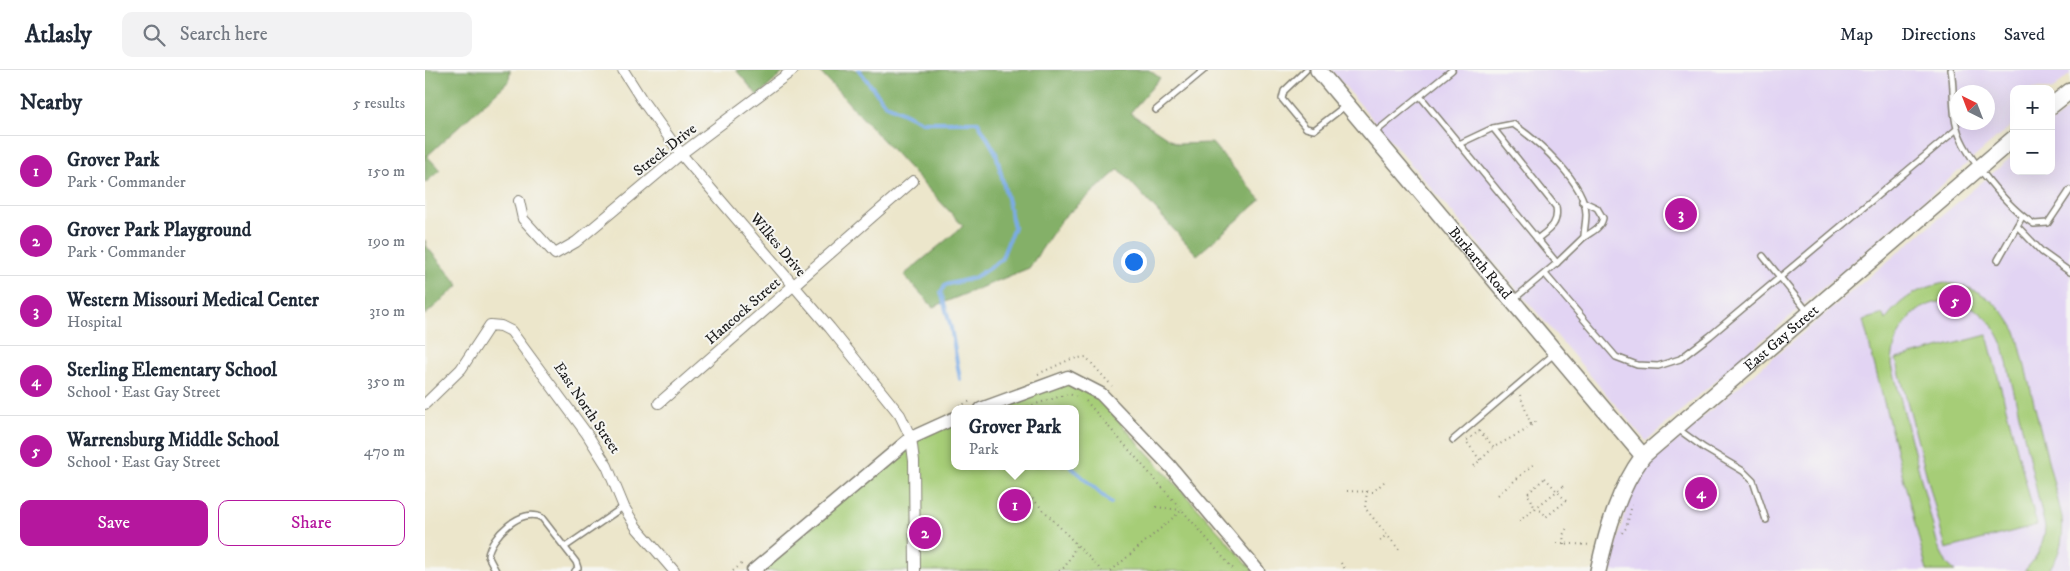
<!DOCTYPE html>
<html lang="en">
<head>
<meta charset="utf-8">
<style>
  body { margin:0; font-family:"IM FELL DW Pica",serif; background:#f2f2f3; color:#1f2937 }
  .controls { position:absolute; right:15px; top:15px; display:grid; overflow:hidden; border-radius:10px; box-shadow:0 5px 20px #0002 }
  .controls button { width:45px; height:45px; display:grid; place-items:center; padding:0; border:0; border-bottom:1px solid #e0e1e3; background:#fff; color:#1f2937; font:25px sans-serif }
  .compass { position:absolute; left:1525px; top:15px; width:45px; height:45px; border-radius:50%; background:#fff; box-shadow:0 5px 20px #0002; rotate:318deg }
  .you { position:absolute; left:708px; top:191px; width:18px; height:18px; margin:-12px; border:4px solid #fff; border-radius:50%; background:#1a73e8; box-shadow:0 0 0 8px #1a73e833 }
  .badge { display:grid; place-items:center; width:32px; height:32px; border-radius:50%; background:#b5179e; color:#fff; font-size:16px; font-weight:700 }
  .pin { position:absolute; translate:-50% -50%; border:2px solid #fff; box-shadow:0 1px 5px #0006 }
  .popup { position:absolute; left:526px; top:335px; width:128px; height:65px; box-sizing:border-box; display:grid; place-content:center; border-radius:10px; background:#fff; filter:drop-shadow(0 1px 4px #0005); font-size:16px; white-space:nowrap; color:#747a83 }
  .popup b { font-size:19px; color:#1f2937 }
  .popup::after { content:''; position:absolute; left:50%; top:100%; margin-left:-10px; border:10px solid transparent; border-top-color:#fff }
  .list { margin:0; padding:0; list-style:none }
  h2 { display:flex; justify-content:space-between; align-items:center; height:65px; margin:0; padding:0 20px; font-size:21px }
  h2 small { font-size:16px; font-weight:400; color:#747a83 }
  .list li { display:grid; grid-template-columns:32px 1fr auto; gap:15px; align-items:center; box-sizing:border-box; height:70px; padding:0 20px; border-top:1px solid #e0e1e3 }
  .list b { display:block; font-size:19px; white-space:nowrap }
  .list p { margin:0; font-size:16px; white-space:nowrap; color:#747a83 }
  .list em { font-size:16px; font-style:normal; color:#747a83 }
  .actions { display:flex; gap:10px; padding:15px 20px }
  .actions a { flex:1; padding:11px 0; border:1px solid #b5179e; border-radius:10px; text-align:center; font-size:18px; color:#b5179e }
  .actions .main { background:#b5179e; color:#fff }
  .icon { flex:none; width:28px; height:28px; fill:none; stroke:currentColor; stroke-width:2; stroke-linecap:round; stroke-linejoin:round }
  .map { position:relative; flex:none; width:1645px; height:501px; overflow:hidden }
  header { display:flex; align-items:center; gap:30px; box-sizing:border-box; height:70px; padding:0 25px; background:#fff; border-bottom:1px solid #e0e1e3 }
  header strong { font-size:24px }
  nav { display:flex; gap:28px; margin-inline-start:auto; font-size:18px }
  .search { width:350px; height:45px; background:#f2f2f3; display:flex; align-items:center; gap:12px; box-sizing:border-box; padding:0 18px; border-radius:10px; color:#747a83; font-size:19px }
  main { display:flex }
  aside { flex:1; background:#fff }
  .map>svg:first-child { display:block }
</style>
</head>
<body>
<header>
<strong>Atlasly</strong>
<div class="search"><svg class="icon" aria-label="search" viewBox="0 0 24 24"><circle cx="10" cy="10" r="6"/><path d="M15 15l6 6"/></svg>Search here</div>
<nav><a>Map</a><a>Directions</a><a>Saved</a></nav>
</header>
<main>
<aside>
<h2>Nearby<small>5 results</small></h2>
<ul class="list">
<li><span class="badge">1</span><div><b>Grover Park</b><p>Park · Commander</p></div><em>150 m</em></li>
<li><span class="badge">2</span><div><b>Grover Park Playground</b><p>Park · Commander</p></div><em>190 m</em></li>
<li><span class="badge">3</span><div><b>Western Missouri Medical Center</b><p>Hospital</p></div><em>310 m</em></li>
<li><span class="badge">4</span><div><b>Sterling Elementary School</b><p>School · East Gay Street</p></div><em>350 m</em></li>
<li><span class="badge">5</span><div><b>Warrensburg Middle School</b><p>School · East Gay Street</p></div><em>470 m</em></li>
</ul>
<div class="actions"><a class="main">Save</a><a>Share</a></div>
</aside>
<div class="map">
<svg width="1645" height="501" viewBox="0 0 1645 501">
  <rect width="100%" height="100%" fill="#f6f6f2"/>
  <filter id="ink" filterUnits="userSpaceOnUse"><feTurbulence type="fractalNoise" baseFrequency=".02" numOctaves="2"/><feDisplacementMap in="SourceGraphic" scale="10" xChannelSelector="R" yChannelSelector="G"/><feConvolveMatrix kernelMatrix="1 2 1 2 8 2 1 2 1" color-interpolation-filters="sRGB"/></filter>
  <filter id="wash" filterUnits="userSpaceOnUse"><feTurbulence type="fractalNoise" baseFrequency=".0096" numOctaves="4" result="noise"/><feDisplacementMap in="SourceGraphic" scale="20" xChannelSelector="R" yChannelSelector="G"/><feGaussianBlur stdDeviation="1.12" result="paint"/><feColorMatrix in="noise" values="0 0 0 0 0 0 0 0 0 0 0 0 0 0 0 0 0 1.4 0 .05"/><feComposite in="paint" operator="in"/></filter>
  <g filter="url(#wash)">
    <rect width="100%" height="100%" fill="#ece6cb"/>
    <g fill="#e2d4f3" fill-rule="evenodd">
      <path d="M906,0H1645V4L1626,21V19H1589V53L1221,371ZM1532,22H1562V52H1532Z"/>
      <path d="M1645,37V501H1184L1207,418L1220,399L1281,344L1589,85V101H1626V53Z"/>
    </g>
    <g fill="#a6cd77" stroke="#61744a">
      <path d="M1520,213C1554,216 1577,234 1592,264L1637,447C1639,465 1636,487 1622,501H1599C1612,488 1619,475 1620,457L1578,275C1551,206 1469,223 1467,295L1513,476L1522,494L1530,501H1502L1438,250L1458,244L1460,250C1476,228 1494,218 1520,213Z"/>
      <path d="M1562,265L1612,455L1521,479L1471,289Z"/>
      <path d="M643,307L660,314L829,501H337L486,368L530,351V396H650V339H560Z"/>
    </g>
    <g fill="#84b068" stroke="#506642">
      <path d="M0,0H85L84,11L2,86L15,100L0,113Z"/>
      <path d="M311,0H361L333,26Z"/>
      <path d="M393,0H724L735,8L705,43L752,74L787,73L836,130L772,185L694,99L637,149L604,198L508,237L479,205L538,156Z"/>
      <path d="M0,170L2,177L34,215L0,245Z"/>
    </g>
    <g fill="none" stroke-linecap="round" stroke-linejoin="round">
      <g stroke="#7aace6" stroke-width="4">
        <path d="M434,0L460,34L497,52H553L571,83L589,157L576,190L549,208L520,215L516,222L526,258L535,309"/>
        <path d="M645,396L686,433"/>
      </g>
    </g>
  </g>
  <g filter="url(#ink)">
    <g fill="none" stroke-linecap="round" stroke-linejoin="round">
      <g stroke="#848174" stroke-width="8">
        <g id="service">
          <path d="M881,0L859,21L857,29L881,58L889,60L920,36"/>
          <path d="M1526,0C1530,19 1526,39 1532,58C1539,85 1584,139 1609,154L1623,153L1645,120"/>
          <path d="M995,26L1132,193L1089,229"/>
          <path d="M731,40L779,0"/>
          <path d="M1068,58L1088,54C1113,71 1160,112 1161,144C1161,152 1159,160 1159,167L1132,193"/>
          <path d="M948,64L1027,0"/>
          <path d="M1034,74L1068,58L1131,137C1134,154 1125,159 1112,169"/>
          <path d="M1157,131L1172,138L1178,148C1176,158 1167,162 1159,167"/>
          <path d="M1592,156L1617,182L1645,202"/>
          <path d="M1338,186L1383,242"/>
          <path d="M1573,190L1597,147"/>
          <path d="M1120,204L1191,287L1212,295L1233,296L1255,289L1285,266L1532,59"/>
          <path d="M1253,359L1279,378L1318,401L1328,411L1341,450"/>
          <path d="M1028,370L1129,284"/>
          <path d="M140,477L198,437"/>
          <path d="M71,501L63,486C65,467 97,436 117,448L151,492L153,498L150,501"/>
        </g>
      </g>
      <g stroke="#848174" stroke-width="12">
        <g id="minor">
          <path d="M198,0L217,30L256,84L405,258L475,345L486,368L489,391L490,501"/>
          <path d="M94,131L98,149L130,184L151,172L256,84L368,0"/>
          <path d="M234,333L488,111"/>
          <path d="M0,334L36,299L65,255L76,256L86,261L162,364L182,396L199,437L211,457L249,501"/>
        </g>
      </g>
      <g stroke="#848174" stroke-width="15">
        <g id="tertiary">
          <path d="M556,339L643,307L676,324L745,396L833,501"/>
          <path d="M328,501L486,368L530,348"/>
        </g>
      </g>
      <g stroke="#848174" stroke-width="18">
        <g id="secondary">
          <path id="s1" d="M893,0L1218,386"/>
          <path d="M1626,36L1645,21"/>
          <path id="s2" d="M1173,501C1182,460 1193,420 1218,386L1589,68"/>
        </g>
      </g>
      <g stroke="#848174" stroke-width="2" stroke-dasharray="1 4" stroke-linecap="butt">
        <path d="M613,304L646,289L661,287L687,316"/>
        <path d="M1095,325L1106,355"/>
        <path d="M661,331L757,440"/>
        <path d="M534,336L546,331"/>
        <path d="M598,338L643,324L651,326"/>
        <path d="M1055,390L1041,371L1054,361L1069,377"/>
        <path d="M1049,396L1069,377L1099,361L1111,351"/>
        <path d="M1120,408L1141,431L1121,447L1117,441L1110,439L1106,429L1102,424Z"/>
        <path d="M922,421L948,422L960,411"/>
        <path d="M942,421L940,438L976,482"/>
        <path d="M604,425L677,501"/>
        <path d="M1073,425L1110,393"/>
        <path d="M731,437L756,440"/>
        <path d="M1094,451L1141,414"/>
        <path d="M1197,463L1201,458L1207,435"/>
        <path d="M955,471L961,465"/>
        <path d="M1132,473L1166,475"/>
        <path d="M1139,474L1138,465L1143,456"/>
        <path d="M916,493L920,499L918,501"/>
        <path d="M308,501L319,492"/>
        <path d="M634,501L640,497L651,476"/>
        <path d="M686,501L757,440L810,501"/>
      </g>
      <use href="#service" stroke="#fff" stroke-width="5"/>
      <use href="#minor" stroke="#fff" stroke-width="10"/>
      <use href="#tertiary" stroke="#fff" stroke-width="12"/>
      <use href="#secondary" stroke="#fff" stroke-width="15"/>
    </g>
  </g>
  <g text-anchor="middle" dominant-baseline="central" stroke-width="4" stroke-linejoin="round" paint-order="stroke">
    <g font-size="15" fill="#1c1c1c" stroke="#f6f6f2">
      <text transform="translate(240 80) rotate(-38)">Streck Drive</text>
      <text transform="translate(353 175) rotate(50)">Wilkes Drive</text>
      <text stroke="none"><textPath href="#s1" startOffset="252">Burkarth Road</textPath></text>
      <text transform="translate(318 241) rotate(-41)">Hancock Street</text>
      <text stroke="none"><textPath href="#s2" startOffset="306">East Gay Street</textPath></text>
      <text transform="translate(162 338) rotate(56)">East North Street</text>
    </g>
  </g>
</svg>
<div class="controls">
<button>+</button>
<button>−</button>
</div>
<svg class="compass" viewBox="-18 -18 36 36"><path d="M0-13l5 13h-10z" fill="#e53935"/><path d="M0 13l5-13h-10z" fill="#747a83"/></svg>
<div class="you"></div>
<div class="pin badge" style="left:590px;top:435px">1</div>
<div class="popup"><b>Grover Park</b>Park</div>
<div class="pin badge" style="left:500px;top:463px">2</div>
<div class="pin badge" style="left:1256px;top:144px">3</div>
<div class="pin badge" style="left:1276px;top:423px">4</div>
<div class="pin badge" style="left:1530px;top:231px">5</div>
</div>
</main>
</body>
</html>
